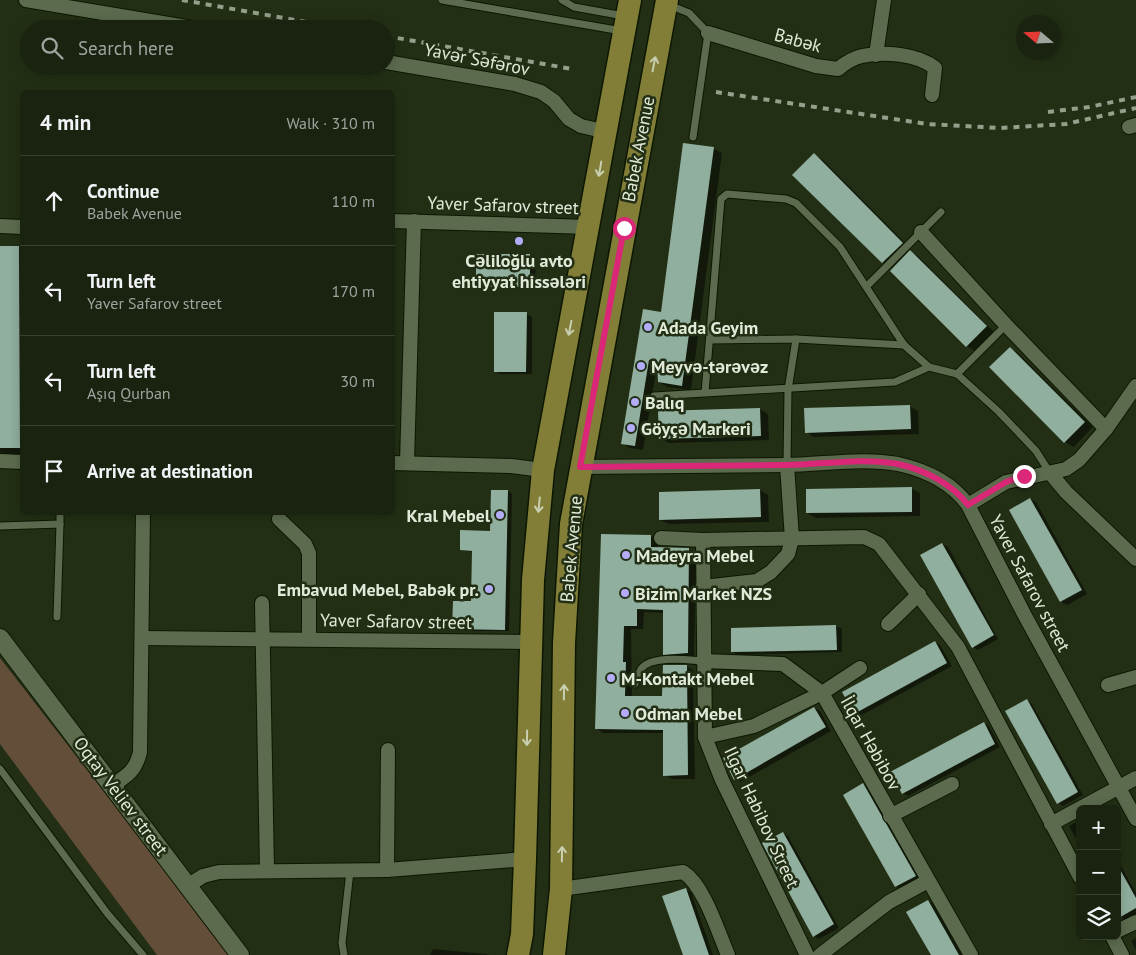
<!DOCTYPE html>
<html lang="en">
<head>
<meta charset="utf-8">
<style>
  body { margin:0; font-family:"PT Sans",sans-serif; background:#272f1e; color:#f1f3f6 }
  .controls { position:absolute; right:15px; bottom:15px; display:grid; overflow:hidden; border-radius:8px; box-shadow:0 2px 12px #0003 }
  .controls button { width:45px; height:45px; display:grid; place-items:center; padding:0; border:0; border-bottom:1px solid #384030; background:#1a2310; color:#f1f3f6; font:25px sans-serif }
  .compass { position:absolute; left:1016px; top:15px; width:45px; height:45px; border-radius:50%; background:#1a2310; box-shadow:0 2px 12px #0003; rotate:289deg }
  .stop { position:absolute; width:15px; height:15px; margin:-11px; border:4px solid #db2777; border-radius:50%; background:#fff }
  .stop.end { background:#db2777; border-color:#fff; box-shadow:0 1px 5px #0008 }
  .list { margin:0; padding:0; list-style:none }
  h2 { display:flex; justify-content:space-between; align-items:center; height:65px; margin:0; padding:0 20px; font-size:21px }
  h2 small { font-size:16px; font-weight:400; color:#9fa49f }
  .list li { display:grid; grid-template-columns:32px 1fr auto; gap:15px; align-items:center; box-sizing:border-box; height:90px; padding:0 20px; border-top:1px solid #384030 }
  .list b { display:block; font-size:19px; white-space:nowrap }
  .list p { margin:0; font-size:16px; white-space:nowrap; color:#9fa49f }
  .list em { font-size:16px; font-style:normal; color:#9fa49f }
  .icon { flex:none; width:28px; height:28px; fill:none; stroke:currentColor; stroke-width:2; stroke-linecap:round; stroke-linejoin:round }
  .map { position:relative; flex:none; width:1136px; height:955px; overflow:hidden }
  .search { position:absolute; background:#1a2310; box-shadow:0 2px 12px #0003; left:20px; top:20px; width:375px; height:55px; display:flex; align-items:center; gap:12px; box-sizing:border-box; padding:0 18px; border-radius:28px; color:#9fa49f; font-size:19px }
  .panel { position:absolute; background:#1a2310; box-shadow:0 2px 12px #0003; left:20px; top:90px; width:375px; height:425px; border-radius:8px }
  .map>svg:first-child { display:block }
</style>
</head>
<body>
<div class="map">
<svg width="1136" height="955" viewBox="0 0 1136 955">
  <rect width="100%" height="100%" fill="#232f15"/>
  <path fill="#624e39" d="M0,658L231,955H157L0,744Z"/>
  <g fill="#0007">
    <path d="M714,149L722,153L691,390L667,387L659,382L657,366L643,450L630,448L622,443Z"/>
    <path d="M814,155L823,160L910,248L891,267L883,262L794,175Z"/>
    <path d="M0,247H19L22,249V457H9L0,452Z"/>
    <path d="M911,252L919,257L994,332L975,351L967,346L891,271Z"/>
    <path d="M477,255H530L536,258L535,289H482L477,286Z"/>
    <path d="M527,314L532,317V374H500L495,371Z"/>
    <path d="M1010,348L1018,353L1093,427L1074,447L1065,442L991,367Z"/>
    <path d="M909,406L918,411L919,434L814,437L806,432Z"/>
    <path d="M760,409L768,414L769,440L669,443L660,438Z"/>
    <path d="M911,488L920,493V516L816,518L807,513Z"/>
    <path d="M760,490L768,495L769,522L669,524L660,520Z"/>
    <path d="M508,491L512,494L509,631H458L454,628L472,602L473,552L461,550L491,532Z"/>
    <path d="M1030,499L1036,502L1087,594L1067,605L1061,602L1010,510Z"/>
    <path d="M602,535L651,536L658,540V548L689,549L696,553L694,657L671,658L664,654L665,613L644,612L643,629H631L632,697H663L686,666L693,670L695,779H672L665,775L664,733H603L597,729Z"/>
    <path d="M942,544L948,547L998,639L978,650L973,647Z"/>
    <path d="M836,626L842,629V652L738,655L732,652V629Z"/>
    <path d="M935,642L940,645L952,666L860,716L855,713Z"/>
    <path d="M1027,700L1032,704L1083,795L1063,806L1058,803Z"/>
    <path d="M814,708L820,711L831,731L740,782L735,779Z"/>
    <path d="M984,723L989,726L1000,747L908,796L903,793Z"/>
    <path d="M863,785L869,788L920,879L901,890L896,886Z"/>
    <path d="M1080,820V846L1069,826Z"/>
    <path d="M783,833L788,836L839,928L819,939L814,936Z"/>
    <path d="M1117,859L1136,893V914L1125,920L1117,913Z"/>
    <path d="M686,889L691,892L713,955H684Z"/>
    <path d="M928,901L934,904L962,955H932Z"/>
    <path d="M1136,938V950L1131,941Z"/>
    <path d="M433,949L486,954L489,955H430Z"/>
  </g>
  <g fill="#90af9e">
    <path d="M683,143L714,147L682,386L658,382L657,360H649L635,446L621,444L643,309L661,312Z"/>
    <path d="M814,153L903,243L882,263L792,175Z"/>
    <path d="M0,246H19L20,448H0Z"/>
    <path d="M910,250L987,326L966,347L890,271Z"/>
    <rect x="476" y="254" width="54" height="33"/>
    <path d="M494,312H527L526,372H494Z"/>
    <path d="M1010,347L1085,422L1064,443L989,367Z"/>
    <path d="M910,405L911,429L805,433L804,408Z"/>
    <path d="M760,408L761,436L659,439L658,411Z"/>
    <path d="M912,487V512L806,513V489Z"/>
    <path d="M760,489L761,517L659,520V492Z"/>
    <path d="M491,490H508L505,630L452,629L453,601H471L472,551L460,550V530L490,531Z"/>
    <path d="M1030,498L1082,590L1060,602L1009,510Z"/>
    <path d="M601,534L651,535V547L689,548L688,653L663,655V610L637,609V626H624L623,662H626L625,696H662L663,665H687L688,775L663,776V730L595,729Z"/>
    <path d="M942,543L994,635L972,648L920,555Z"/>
    <path d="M836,625L837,650L731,652V628Z"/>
    <path d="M935,641L947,663L854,714L842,692Z"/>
    <path d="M1027,699L1078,792L1057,804L1005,711Z"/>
    <path d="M814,707L826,727L734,780L723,758Z"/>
    <path d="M984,722L995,744L902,794L890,772Z"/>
    <path d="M863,783L916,876L895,887L843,795Z"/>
    <path d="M783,832L834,924L813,937L762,843Z"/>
    <path d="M1117,864L1136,898V908L1117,919Z"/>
    <path d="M686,888L709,955H683L662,896Z"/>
    <path d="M928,900L959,955H931L906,912Z"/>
  </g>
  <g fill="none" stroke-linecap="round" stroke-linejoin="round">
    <g stroke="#0c1701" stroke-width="9">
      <g id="service">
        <path d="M442,0L622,31"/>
        <path d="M562,0L574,7L624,16"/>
        <path d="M669,5L689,13L708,33L693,137"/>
        <path d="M867,286L941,212"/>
        <path d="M710,340L796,339L904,345"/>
        <path d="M929,367L957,374L999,412L1036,451L1050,473"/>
        <path d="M957,374L1006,325"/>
        <path d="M654,396L895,382L929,367L904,345L840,247L796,203L786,199L727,194L721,199L705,393"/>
        <path d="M787,465L788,390L796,339"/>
        <path d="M60,524V512"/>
        <path d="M0,526L60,524L57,617"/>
        <path d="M635,684C637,679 639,673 641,669C651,655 688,660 703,661"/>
        <path d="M0,769L107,913L143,955"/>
        <path d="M344,955L342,943L350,871"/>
      </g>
    </g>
    <g stroke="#0c1701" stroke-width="16">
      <g id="minor">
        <path d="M26,0L198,29"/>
        <path d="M708,33L816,66L838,69C845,63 853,58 862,56C883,51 918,54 935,68L932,95"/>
        <path d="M876,55L884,0"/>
        <path d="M386,62L515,84L541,92L554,101L569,119L581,126L607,132"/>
        <path d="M1129,127L1136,125"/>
        <path d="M392,221L590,227"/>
        <path d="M0,226L22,227"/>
        <path d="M921,232L1006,325L1106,429"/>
        <path d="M0,461L22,462"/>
        <path d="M407,462L414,221"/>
        <path d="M392,463L511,466L543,470"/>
        <path d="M580,467C648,466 717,466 785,465C822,465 861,457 898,464C925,470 952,483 968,505L1024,614L1136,819"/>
        <path d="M1051,474L1066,492L1136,559"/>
        <path d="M968,505L1006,482L1066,469L1079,460L1106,429L1136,386"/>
        <path d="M279,519L305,544L309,553V638"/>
        <path d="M661,538L703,540L864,537L879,544L958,647L1080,877"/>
        <path d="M703,540L705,737L722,780L807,955"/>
        <path d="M703,587L757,581L771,572L788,554L792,539L787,465"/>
        <path d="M262,603L267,870"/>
        <path d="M888,624L919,594"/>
        <path d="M143,638L529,642"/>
        <path d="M703,661L783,664L822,693L860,668"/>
        <path d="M1108,685L1136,677"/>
        <path d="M705,737L754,726L822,693L971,955"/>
        <path d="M113,785C128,775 136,770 140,752L143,512"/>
        <path d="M890,816L952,784"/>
        <path d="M1051,824L1136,778"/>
        <path d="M387,870L388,750"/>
        <path d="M189,885L203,876L219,872L387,870L525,859"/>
        <path d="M561,889L683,872C704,885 718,932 728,955"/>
        <path d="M1117,931L1136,922"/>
        <path d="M1112,936L1122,955"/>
        <path d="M820,955L889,902L928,881"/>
      </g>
    </g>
    <g stroke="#0c1701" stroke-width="20">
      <path id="tertiary" d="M0,638L240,955"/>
    </g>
    <g stroke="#0c1701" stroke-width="25">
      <g id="primary">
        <path d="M518,955L522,934L525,859L533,580L543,470L630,0"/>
        <path d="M554,955L561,889L564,643L571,524L667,0"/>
      </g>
    </g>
    <use href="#service" stroke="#5c6b4e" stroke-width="7"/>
    <use href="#minor" stroke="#5c6b4e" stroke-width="14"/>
    <use href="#tertiary" stroke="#5c6b4e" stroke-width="18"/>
    <use href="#primary" stroke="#827e38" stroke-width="22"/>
    <g stroke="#959f8b" stroke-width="4" stroke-dasharray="6 6" stroke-linecap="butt">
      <path d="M182,0L346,29"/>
      <path d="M386,36L572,69"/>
      <path d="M716,92L927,124L1000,128L1066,124L1136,108"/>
      <path d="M1048,112L1089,107L1136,97"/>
    </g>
  </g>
  <defs><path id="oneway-shaft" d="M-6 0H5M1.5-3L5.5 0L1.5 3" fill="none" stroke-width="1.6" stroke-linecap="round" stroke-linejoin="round" transform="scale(1.25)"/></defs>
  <g stroke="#c9cfb1">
    <use href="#oneway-shaft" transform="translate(654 64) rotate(-79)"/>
    <use href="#oneway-shaft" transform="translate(600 169) rotate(100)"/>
    <use href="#oneway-shaft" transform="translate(570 328) rotate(101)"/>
    <use href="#oneway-shaft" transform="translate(539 505) rotate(96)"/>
    <use href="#oneway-shaft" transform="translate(564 692) rotate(-89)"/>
    <use href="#oneway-shaft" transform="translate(527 738) rotate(91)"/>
    <use href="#oneway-shaft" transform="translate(562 854) rotate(-89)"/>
  </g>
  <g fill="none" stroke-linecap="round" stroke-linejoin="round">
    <path stroke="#db2777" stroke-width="6" d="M624,228L580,467C648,466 717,466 785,465C822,465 861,457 898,464C925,470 952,484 968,505L1006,482L1024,476"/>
  </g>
  <g fill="#b3adf9" stroke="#232f15" stroke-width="2">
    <circle cx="519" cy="241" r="5"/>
    <circle cx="648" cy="327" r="5"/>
    <circle cx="641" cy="366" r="5"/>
    <circle cx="635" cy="402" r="5"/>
    <circle cx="631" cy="428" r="5"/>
    <circle cx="500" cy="515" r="5"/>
    <circle cx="626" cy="555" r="5"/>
    <circle cx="489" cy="589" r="5"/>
    <circle cx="625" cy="593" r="5"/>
    <circle cx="611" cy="678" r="5"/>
    <circle cx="625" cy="713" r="5"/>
  </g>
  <g text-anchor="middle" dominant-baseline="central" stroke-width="5" stroke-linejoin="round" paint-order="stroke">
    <g font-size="18" fill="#e1ead9" stroke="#232f15">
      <text transform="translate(798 40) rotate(15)">Babək</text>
      <text transform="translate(477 59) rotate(11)">Yavər Səfərov</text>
      <text transform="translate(638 149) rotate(-79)">Babek Avenue</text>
      <text transform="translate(503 205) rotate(2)">Yaver Safarov street</text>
      <text transform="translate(571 549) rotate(-85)">Babek Avenue</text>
      <text transform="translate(1030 583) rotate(62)">Yaver Safarov street</text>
      <text transform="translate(396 621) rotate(1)">Yaver Safarov street</text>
      <text transform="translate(871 743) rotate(61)">İlqar Həbibov</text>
      <text transform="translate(121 796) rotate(53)">Oqtay Veliev street</text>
      <text transform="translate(762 817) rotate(65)">Ilgar Habibov Street</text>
    </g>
    <g font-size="18" font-weight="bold" fill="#e1ead9" stroke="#232f15" text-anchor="start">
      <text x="519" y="260" text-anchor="middle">Cəliloğlu avto<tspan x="519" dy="21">ehtiyyat hissələri</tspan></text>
      <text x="658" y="327">Adada Geyim</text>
      <text x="651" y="366">Meyvə-tərəvəz</text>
      <text x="645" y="402">Balıq</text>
      <text x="641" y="428">Göyçə Markeri</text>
      <text x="490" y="515" text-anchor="end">Kral Mebel</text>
      <text x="636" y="555">Madeyra Mebel</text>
      <text x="479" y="589" text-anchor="end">Embavud Mebel, Babək pr.</text>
      <text x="635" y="593">Bizim Market NZS</text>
      <text x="621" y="678">M-Kontakt Mebel</text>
      <text x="635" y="713">Odman Mebel</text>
    </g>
  </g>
</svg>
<div class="controls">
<button>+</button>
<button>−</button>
<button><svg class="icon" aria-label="layers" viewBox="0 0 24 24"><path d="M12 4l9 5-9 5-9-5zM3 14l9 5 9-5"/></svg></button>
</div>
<svg class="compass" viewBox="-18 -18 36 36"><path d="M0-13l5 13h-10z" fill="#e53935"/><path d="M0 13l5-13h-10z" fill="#9fa49f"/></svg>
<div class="stop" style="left:624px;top:228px"></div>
<div class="stop end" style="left:1024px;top:476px"></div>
<div class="search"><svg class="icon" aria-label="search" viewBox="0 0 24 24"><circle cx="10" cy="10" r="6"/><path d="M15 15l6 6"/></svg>Search here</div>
<section class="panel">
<h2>4 min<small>Walk · 310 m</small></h2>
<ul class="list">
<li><svg class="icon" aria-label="ahead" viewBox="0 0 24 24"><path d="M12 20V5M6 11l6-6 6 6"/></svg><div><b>Continue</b><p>Babek Avenue</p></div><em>110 m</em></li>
<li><svg class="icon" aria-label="left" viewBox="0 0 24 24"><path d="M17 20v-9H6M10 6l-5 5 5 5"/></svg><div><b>Turn left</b><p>Yaver Safarov street</p></div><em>170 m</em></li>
<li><svg class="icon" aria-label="left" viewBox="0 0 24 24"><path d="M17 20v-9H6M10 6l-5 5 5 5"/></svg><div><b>Turn left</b><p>Aşıq Qurban</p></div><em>30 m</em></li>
<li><svg class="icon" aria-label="arrive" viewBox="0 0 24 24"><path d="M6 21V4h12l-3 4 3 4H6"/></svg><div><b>Arrive at destination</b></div></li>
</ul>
</section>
</div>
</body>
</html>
